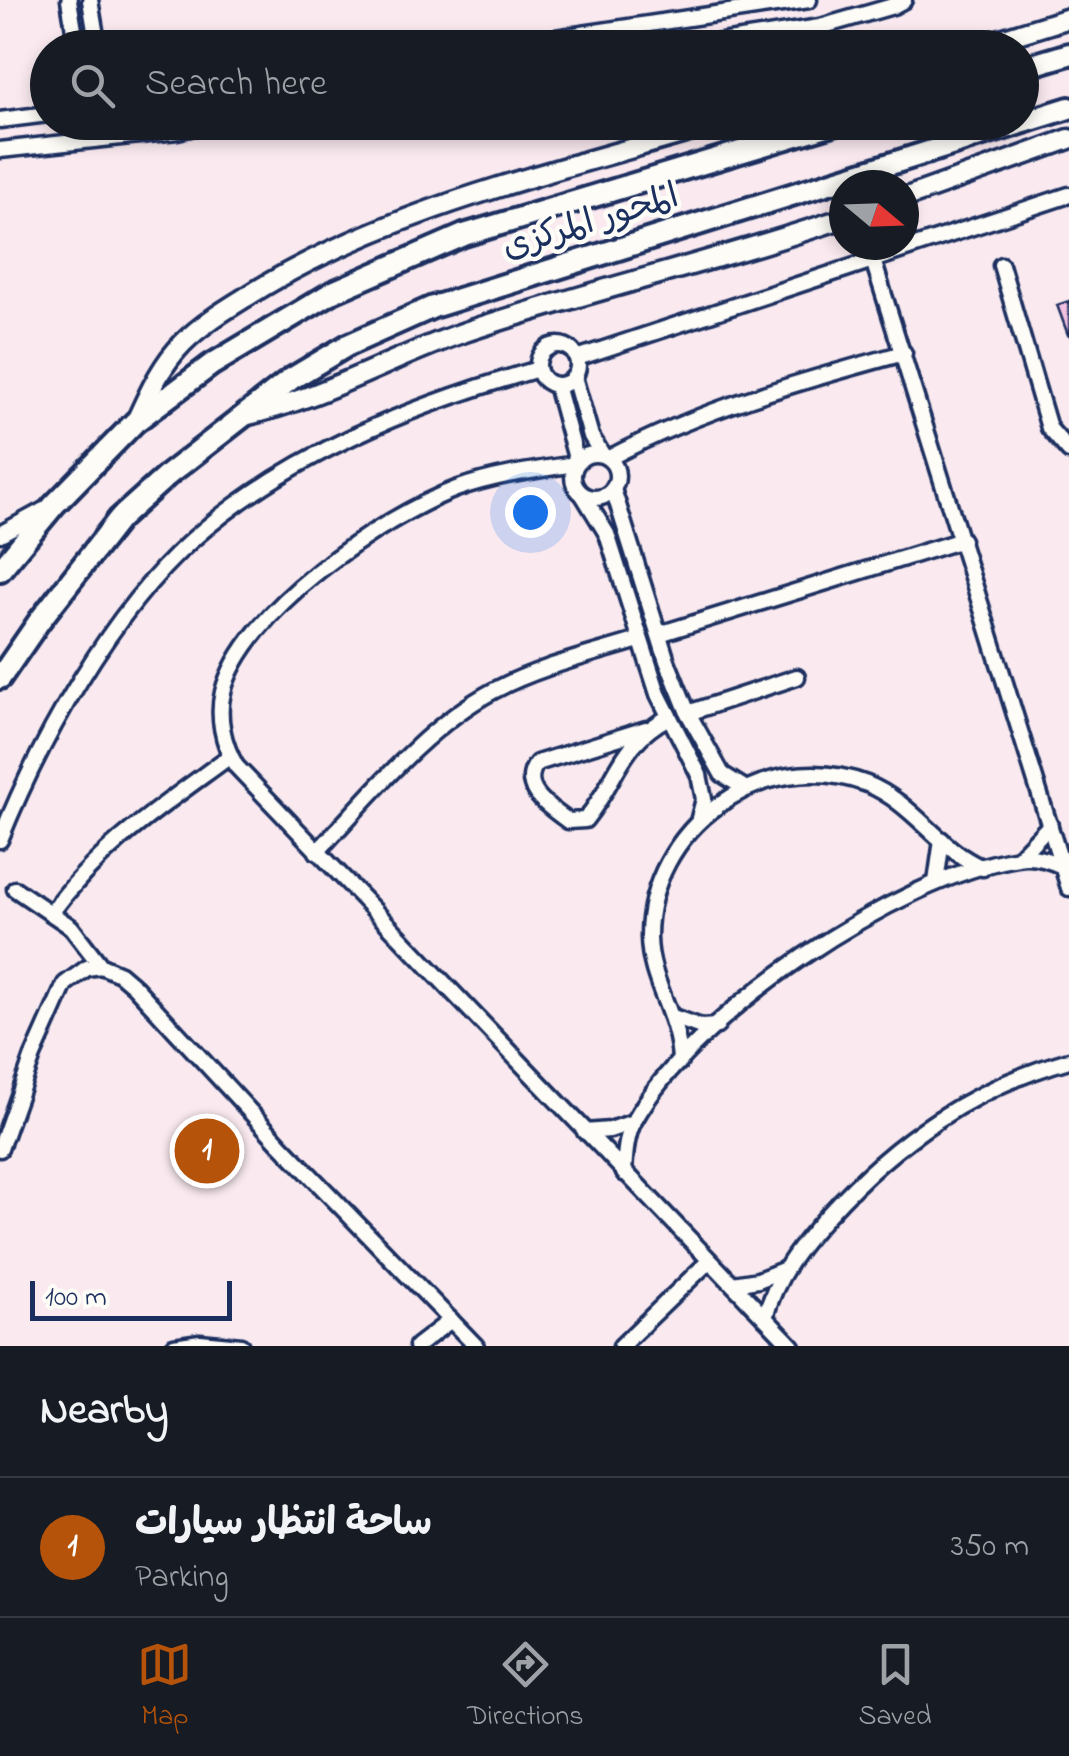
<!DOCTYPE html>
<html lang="en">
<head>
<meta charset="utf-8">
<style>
  body { margin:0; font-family:"Indie Flower","Playpen Sans Arabic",sans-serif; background:#242831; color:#f1f3f6 }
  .compass { position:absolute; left:829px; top:170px; width:90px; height:90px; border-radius:50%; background:#171b24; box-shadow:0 5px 15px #0003; rotate:109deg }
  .scale { position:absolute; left:30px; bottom:25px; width:202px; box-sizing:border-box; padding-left:10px; border:5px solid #1b2f5e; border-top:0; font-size:28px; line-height:35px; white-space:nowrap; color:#1b2f5e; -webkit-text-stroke:8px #fdfcf7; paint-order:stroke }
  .you { position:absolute; left:530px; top:512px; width:35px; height:35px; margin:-25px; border:8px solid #fff; border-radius:50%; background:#1a73e8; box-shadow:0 0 0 15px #1a73e833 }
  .badge { display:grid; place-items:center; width:65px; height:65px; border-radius:50%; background:#b45309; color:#fff; font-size:32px; font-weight:700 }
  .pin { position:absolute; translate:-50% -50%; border:5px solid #fff; box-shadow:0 2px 10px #0006 }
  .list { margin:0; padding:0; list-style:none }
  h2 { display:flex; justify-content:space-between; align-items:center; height:130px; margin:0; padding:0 40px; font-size:42px }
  h2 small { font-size:32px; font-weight:400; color:#9ea1a6 }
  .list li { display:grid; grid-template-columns:65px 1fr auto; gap:30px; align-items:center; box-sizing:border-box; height:140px; padding:0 40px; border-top:2px solid #363941 }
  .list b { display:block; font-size:38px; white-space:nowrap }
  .list p { margin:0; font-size:32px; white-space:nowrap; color:#9ea1a6 }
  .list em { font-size:32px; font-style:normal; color:#9ea1a6 }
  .icon { flex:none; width:55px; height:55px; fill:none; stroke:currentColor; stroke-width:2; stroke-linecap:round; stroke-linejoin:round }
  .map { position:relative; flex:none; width:1069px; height:1346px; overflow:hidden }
  .search { position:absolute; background:#171b24; box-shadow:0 5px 15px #0003; left:30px; right:30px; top:30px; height:110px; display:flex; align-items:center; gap:25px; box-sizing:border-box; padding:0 35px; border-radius:55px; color:#9ea1a6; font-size:38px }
  .sheet { height:270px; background:#171b24 }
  nav { display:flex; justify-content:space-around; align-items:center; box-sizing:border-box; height:140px; border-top:2px solid #363941; background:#171b24; font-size:28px; color:#9ea1a6 }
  nav a { display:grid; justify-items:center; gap:5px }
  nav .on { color:#b45309 }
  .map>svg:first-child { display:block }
</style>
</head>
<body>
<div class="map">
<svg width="1069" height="1346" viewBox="0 0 1069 1346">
  <rect width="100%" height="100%" fill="#faeaf0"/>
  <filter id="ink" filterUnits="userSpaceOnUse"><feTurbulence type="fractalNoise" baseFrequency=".01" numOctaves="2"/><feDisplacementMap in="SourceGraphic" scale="20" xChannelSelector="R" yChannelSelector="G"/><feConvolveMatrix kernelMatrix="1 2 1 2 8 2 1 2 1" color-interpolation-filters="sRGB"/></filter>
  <g filter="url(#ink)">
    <path fill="#f3c1e1" stroke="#1b2f5e" stroke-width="2.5" d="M1069,301V335H1068L1057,305Z"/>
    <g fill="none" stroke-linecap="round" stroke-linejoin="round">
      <g stroke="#1b2f5e" stroke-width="21">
        <g id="minor">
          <path d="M69,0L77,48"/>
          <path d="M90,0L98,48"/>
          <path d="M488,48L809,0"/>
          <path d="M682,48L820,27L893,6L904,0"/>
          <path d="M0,120L48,114"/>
          <path d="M0,150L177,131L218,122"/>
          <path d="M873,260L1069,888"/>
          <path d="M1001,265L1049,428L1069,451"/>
          <circle cx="558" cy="365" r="20"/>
          <path d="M577,358L1069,195"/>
          <path d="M574,377L591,436L602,454"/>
          <path d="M556,385L577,462"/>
          <circle cx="595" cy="476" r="22"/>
          <path d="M609,458C703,408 802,381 904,353"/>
          <path d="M576,464C535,470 495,475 456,489C382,517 243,611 223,692C217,716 223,744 236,766L792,1346"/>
          <path d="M613,489L667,661L688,713L722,774L746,789"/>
          <path d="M583,495L607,534L658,694L699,775L704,799L699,818"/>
          <path d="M0,534L44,510"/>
          <path d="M659,634L962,540"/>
          <path d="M688,713L797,677"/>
          <path d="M646,729L537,763C518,788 549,807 568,821L585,820C618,780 619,743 669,717"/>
          <path d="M0,840C40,740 111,612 192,540C290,453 414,405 538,369"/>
          <path d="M317,852C370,796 424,728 493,691C538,667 590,655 639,640"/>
          <path d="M1019,857L1050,825"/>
          <path d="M936,882L942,840"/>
          <path d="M15,889L71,927L101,966"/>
          <path d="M52,912C100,846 165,804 230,756"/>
          <path d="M673,1017L701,1027L717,1026"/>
          <path d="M680,1062C679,1015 650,984 649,938C648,829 763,744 867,784C914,803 938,849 983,868"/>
          <path d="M585,1132L610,1130L633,1122"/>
          <path d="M0,1149L33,1056L65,984L87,968L101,966L120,974L134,986L280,1144L476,1346"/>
          <path d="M624,1173C625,1156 626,1136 634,1121C693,1014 898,877 1018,858C1032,855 1049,860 1062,866"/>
          <path d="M733,1284L758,1280L783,1270"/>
          <path d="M765,1318C776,1276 800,1246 828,1215C896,1140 972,1088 1069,1060"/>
          <path d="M174,1346L200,1342L241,1346"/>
          <path d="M417,1346L451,1320"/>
          <path d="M621,1346L709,1261"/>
        </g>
      </g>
      <g stroke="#1b2f5e" stroke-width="25">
        <g id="major">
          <path d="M972,48L1069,18"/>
          <path d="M904,198L1069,139"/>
          <path d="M244,416C321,399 390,358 465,332C590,290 719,261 844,218"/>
          <path d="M136,421C149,393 161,365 183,343C203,323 227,309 251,294C390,207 566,169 723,122"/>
        </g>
      </g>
      <g stroke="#1b2f5e" stroke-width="28">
        <g id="highway">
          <path d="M1022,68L1069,54"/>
          <path d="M0,570L54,505L135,422L211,365L333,292L464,235L840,122"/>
          <path d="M0,678L40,620L119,519L169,474L291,379L348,345L433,307L1069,108"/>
        </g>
      </g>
      <use href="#minor" stroke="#fdfcf7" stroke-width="14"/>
      <use href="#major" stroke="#fdfcf7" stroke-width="18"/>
      <use href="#highway" stroke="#fdfcf7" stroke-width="20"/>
    </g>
  </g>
  <g text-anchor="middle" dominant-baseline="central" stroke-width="9" stroke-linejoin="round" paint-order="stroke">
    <g font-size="35" fill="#1b2f5e" stroke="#fdfcf7">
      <text transform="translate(591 223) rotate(-17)">المحور المركزى</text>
    </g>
  </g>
</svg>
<svg class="compass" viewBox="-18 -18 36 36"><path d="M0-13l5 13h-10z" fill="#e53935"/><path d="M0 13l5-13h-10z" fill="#9ea1a6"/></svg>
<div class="scale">100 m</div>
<div class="you"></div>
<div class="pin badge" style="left:207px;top:1151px">1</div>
<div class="search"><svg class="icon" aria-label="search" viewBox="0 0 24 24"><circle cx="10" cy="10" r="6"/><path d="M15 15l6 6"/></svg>Search here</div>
</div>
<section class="sheet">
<h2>Nearby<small></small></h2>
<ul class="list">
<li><span class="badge">1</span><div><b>ساحة انتظار سيارات</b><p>Parking</p></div><em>350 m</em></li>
</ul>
</section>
<nav>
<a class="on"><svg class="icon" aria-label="map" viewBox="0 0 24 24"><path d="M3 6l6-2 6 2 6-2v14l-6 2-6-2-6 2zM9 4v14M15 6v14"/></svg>Map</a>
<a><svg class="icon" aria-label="directions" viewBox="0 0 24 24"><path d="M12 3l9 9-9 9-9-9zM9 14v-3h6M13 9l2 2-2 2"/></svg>Directions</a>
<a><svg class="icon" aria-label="saved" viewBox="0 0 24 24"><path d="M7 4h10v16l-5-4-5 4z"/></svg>Saved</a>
</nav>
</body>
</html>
